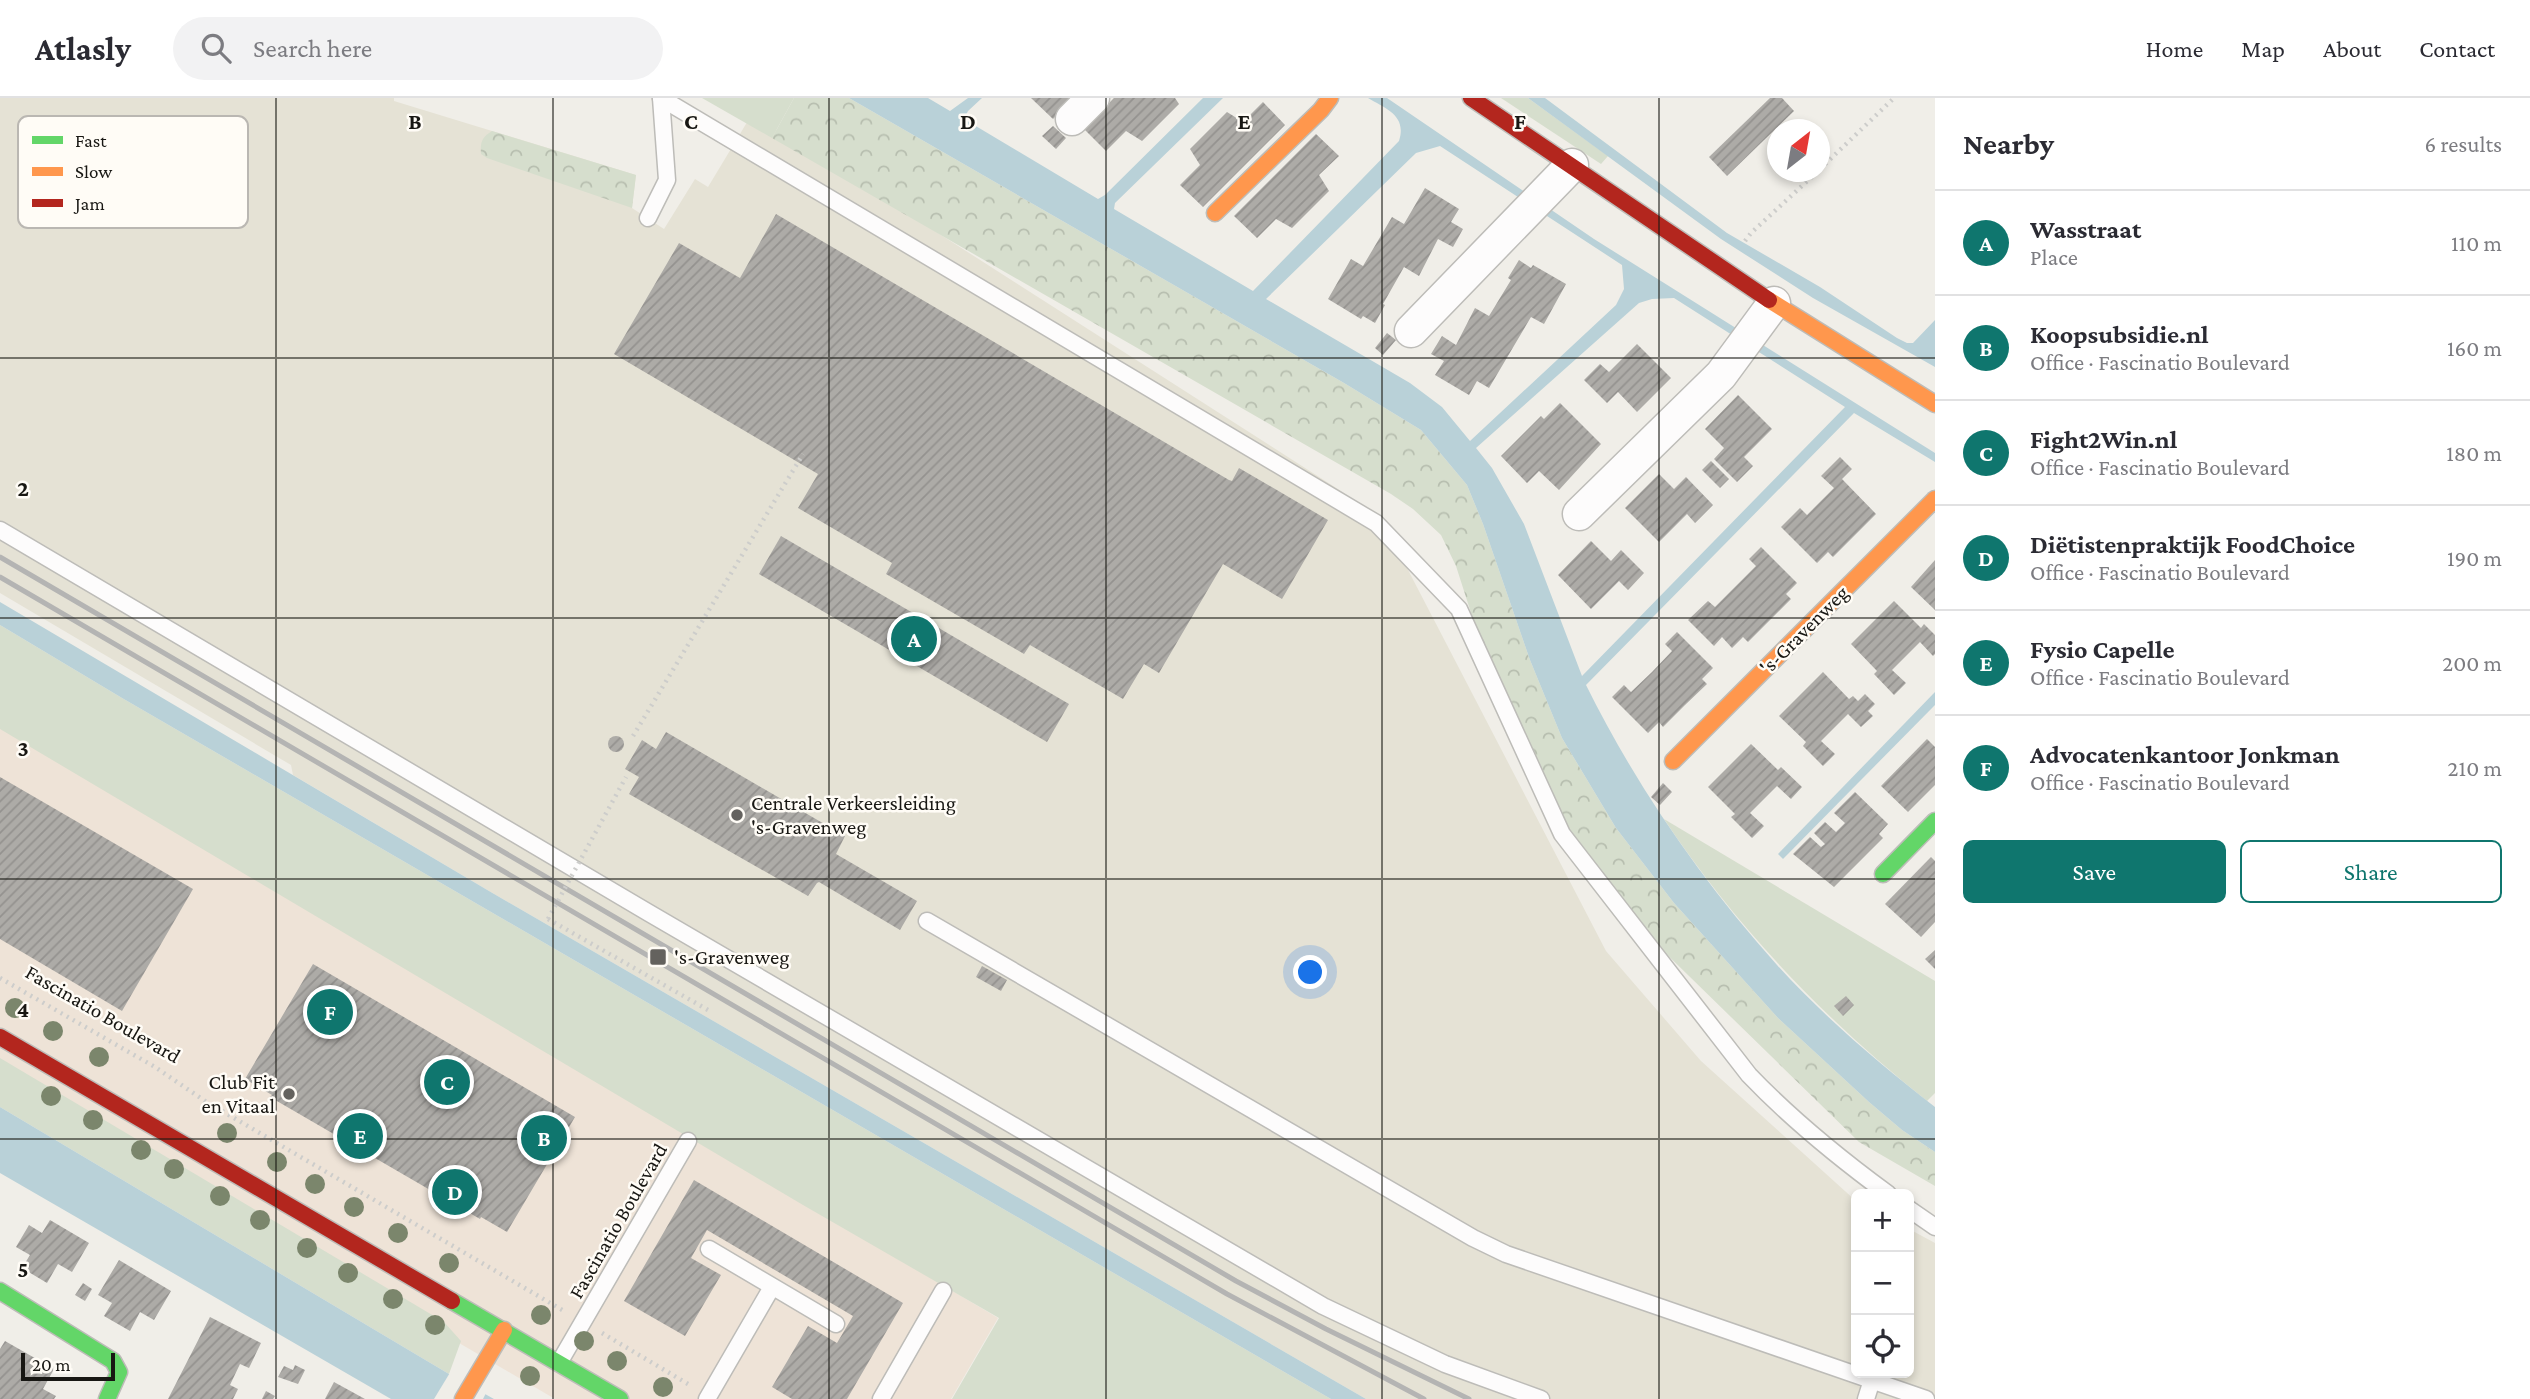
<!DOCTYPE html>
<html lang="en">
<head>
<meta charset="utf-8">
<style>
  body { margin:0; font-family:"Crimson Pro",serif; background:#f2f2f3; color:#2b2b33 }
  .controls { position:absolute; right:21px; bottom:21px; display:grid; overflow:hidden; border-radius:10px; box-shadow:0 4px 10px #0003 }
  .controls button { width:63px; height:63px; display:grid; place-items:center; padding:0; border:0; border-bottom:2px solid #e1e1e2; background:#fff; color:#2b2b33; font:35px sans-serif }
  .compass { position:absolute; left:1767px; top:21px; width:63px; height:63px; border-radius:50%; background:#fff; box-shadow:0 4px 10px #0003; rotate:31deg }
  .scale { position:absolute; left:21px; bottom:18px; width:94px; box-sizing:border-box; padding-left:7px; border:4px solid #181713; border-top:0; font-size:19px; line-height:24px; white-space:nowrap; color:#181713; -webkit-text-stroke:5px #fffcf6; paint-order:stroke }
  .you { position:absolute; left:1311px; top:875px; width:24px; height:24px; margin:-18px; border:5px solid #fff; border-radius:50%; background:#1a73e8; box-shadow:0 0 0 10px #1a73e833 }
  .badge { display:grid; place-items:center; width:46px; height:46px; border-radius:50%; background:#0f766e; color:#fff; font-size:23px; font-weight:700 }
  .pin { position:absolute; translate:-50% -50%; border:4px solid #fff; box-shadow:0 2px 7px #0006 }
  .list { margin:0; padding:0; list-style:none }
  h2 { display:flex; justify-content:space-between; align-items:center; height:91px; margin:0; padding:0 28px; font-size:30px }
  h2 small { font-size:23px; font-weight:400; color:#7c7c81 }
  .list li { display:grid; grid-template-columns:46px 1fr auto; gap:21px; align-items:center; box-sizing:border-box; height:105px; padding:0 28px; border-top:2px solid #e1e1e2 }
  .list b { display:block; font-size:26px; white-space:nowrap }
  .list p { margin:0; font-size:23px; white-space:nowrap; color:#7c7c81 }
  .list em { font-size:23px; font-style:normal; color:#7c7c81 }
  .actions { display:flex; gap:14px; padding:21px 28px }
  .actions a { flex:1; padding:16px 0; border:2px solid #0f766e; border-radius:10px; text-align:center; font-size:24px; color:#0f766e }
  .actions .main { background:#0f766e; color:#fff }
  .icon { flex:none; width:38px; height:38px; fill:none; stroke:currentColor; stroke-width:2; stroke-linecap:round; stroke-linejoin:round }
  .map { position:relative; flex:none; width:1935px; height:1301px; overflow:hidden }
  header { display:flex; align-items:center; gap:42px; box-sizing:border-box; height:98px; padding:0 35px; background:#fff; border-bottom:2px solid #e1e1e2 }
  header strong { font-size:33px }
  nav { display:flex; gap:38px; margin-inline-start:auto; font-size:24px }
  .search { width:490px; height:63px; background:#f2f2f3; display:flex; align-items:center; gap:18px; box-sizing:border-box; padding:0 24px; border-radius:38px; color:#7c7c81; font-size:26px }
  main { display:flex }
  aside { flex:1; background:#fff }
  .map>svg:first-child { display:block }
</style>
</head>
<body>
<header>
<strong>Atlasly</strong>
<div class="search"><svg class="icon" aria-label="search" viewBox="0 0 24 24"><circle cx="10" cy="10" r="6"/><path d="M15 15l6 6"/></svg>Search here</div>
<nav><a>Home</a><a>Map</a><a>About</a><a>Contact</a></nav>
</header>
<main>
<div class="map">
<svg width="1935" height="1301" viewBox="0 0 1935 1301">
  <defs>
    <pattern id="forest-crowns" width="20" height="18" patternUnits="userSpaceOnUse" patternTransform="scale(1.75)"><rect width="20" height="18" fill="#d6decd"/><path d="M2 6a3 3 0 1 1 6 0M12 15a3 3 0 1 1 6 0" fill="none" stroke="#b7beaf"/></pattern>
    <pattern id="building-hatch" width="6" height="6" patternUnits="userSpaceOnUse" patternTransform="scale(1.75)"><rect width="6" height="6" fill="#adaba7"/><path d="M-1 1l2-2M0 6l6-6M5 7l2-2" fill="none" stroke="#94928f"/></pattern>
  </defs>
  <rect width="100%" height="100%" fill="#f0eee8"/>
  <path fill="#eee3d7" d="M0,625L998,1220L951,1301H555L0,977Z"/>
  <path fill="#e5e2d5" d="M0,0H394V3L636,77L632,110L664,131L695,81L708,89L752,16L1380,418L1606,853L1701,963L1856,1103V1275H1909V1131L1935,1145V1301H1366L489,793L293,677L291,667L0,495Z"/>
  <g fill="#d6decd">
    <path d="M702,0H794L772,40Z"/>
    <path d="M1501,0H1528L1608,58L1601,66Z"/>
    <path d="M0,527L122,600L1331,1301H952L999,1220L803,1107L0,631Z"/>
    <path d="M1664,721L1935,883V995L1927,1003C1825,922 1736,829 1664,721Z"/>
    <path d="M0,960L444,1224L461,1243L449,1276L0,1009Z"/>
  </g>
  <g fill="url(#forest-crowns)">
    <path d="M794,0H849L1344,285L1421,332L1467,387L1483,426L1530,562L1562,640L1616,730L1674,805L1778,920L1869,1004L1902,1032L1935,1054V1088L1859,1044L1604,795L1505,621L1456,468L1441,437L1413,411L1391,396L772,40Z"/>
    <path d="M492,33L636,77L632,110L487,60L481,56C480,44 482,39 492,33Z"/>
  </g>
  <g fill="#b9d1d8" fill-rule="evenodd">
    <path d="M849,0H928L950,13L968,0H982L968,13L964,21L1098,101L1105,97L1203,0H1223L1115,105L1114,111L1253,193L1399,43C1407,18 1387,11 1368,0H1387L1594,141L1935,355V364L1854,315L1586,587C1636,688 1702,783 1777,867C1825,920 1880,966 1935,1009V1054L1902,1032L1869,1004L1778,920L1674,805L1616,730L1562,640L1530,562L1483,426L1467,387L1421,332L1344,285ZM1440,48L1622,167L1624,191L1616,207L1470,343L1442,309L1410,285L1266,201L1416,55ZM1674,200L1845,309L1582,578L1524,426L1492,370L1476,350L1639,205L1652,201Z"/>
    <path d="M1528,0H1545L1727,135L1820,189L1897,240L1907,245H1913L1935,222V269L1813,200L1721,141Z"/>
    <path d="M0,504L489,793L1366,1301H1331L122,600L0,527Z"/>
    <path d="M1935,594V607L1783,761L1778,756Z"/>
    <path d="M0,1009L449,1276L494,1301H391L0,1075Z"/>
  </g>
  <path fill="#f0eee8" d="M451,1273L487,1293L483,1301H434Z"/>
  <g fill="url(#building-hatch)">
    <path d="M1031,0H1074L1053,21Z"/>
    <path d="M1114,0H1175L1179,6L1142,43L1126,33L1106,53L1084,31Z"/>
    <path d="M1770,0H1782L1794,13L1727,78L1709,59Z"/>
    <path d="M1263,4L1285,27L1203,109L1180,87L1200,67L1190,51L1227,14L1243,24Z"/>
    <path d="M1053,28L1066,40L1056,51L1042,38Z"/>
    <path d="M1316,36L1339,58L1319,77L1329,93L1292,130L1276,121L1257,140L1234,118Z"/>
    <path d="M1425,90L1459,111L1451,124L1463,131L1453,149L1438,141L1419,178L1404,169L1383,206L1385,207L1375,225L1363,218L1361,221L1328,201L1351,161L1363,168L1392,119L1404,126Z"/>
    <path d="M776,116L1229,382L1232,383L1239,370L1328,422L1282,501L1223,466L1159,575L1144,566L1123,601L1030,547L1024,556L886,476L892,465L798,410L818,376L614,256L679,145L740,180Z"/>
    <path d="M1519,162L1531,170L1533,167L1566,186L1544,226L1531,219L1489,290L1477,283L1469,297L1435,277L1444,263L1431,256L1442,238L1456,247L1475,210L1489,218L1511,182L1508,180Z"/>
    <path d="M1387,235L1396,242L1383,257L1375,250Z"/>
    <path d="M1637,246L1671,280L1637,314L1618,294L1607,305L1584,282L1600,266L1609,274Z"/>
    <path d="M1738,297L1772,331L1744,359L1753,368L1737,384L1714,361L1724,350L1705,331Z"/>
    <path d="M1560,305L1601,346L1559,392L1539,373L1527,385L1501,358L1541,318L1544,321Z"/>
    <path d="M1840,359L1852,371L1842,381L1876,416L1833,459L1828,454L1817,465L1781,429L1800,410L1807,417L1834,390L1821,378Z"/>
    <path d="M1711,363L1729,381L1720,390L1702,372Z"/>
    <path d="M1659,376L1674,391L1686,379L1713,407L1695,425L1687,416L1659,444L1625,410Z"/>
    <path d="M781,438L1069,606L1047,644L759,476Z"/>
    <path d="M1591,443L1611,463L1621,452L1644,475L1628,492L1619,483L1591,511L1558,477Z"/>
    <path d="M1761,449L1797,485L1786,496L1791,501L1748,544L1743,539L1732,550L1722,539L1714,548L1688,522L1708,503L1715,509L1756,468L1749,461Z"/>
    <path d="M1935,462V512L1911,489Z"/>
    <path d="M1894,503L1921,530L1924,526L1935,537V556L1933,558L1920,544L1892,572L1906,585L1894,597L1874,576L1877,573L1851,546Z"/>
    <path d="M1677,534L1713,570L1702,581L1707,586L1685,607L1663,629L1659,624L1648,635L1612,599L1624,587L1631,594L1652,574L1672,553L1665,546Z"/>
    <path d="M1823,574L1849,601L1853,598L1858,603L1865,596L1875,606L1868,613L1873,618L1861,629L1848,616L1821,643L1835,656L1823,668L1803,648L1806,644L1779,618Z"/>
    <path d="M666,634L845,738L836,756L917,803L900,832L819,784L817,785L808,798L629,696L639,679L625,671L635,654L642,642L656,651Z"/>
    <circle cx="616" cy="646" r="8"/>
    <path d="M1927,641L1935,649V687L1908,714L1881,688Z"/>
    <path d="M1751,646L1778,672L1781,669L1802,689L1791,701L1777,688L1750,715L1764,728L1752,740L1731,719L1735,716L1708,689Z"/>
    <path d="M0,679L193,791L122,913L0,841Z"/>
    <path d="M1663,685L1672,694L1660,707L1651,699Z"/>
    <path d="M1855,694L1888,726L1879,736L1883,740L1834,789L1793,756L1810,739L1821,749L1825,746L1814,735L1825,724L1836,734L1845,725L1834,715Z"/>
    <path d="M1931,759L1935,763V824L1921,839L1885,806Z"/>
    <path d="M1935,852V871L1925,861Z"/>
    <path d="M313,866L575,1019L507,1134L481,1119L480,1121L270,999L272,997L245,981Z"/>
    <path d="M982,868L1007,882L1001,893L976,879Z"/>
    <path d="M1846,898L1854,907L1843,918L1834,908Z"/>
    <path d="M694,1082L903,1205L847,1301H792L772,1289L808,1228L837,1245L853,1218L707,1132L691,1160L721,1177L685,1238L624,1203Z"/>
    <path d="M50,1122L89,1145L72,1174L58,1166L47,1185L22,1170L30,1157L16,1149L29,1127L42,1135Z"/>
    <path d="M119,1162L171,1193L154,1222L140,1214L130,1233L104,1218L112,1205L98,1197Z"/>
    <path d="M83,1185L92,1191L85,1203L75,1197Z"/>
    <path d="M210,1219L261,1245L249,1270L240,1266L230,1287L238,1291L233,1301H168Z"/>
    <path d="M5,1243L54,1271L43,1291L56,1298L54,1301H0V1251Z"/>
    <path d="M295,1267L305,1272L298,1286L278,1279L284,1268L293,1272Z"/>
    <path d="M334,1284L365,1301H325Z"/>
    <path d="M266,1293L275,1298L273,1301H262Z"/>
  </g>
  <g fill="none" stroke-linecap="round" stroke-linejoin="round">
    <g stroke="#bdbcb8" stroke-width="19">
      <g id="lane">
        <path d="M661,0L1376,425L1459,511L1562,736L1749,977C1792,1022 1839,1060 1888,1096"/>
        <path d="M648,120L667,82L661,0"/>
        <path d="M0,432L649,815L1323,1208L1445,1266L1541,1301"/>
        <path d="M927,823L1473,1140L1506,1156L1926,1301"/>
        <path d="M1909,1111L1935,1129"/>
        <path d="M709,1151L836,1226"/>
        <path d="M559,1265L688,1043"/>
        <path d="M707,1301L772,1189"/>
        <path d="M881,1301L943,1193"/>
        <path d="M1866,1301L1872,1282"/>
      </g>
    </g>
    <g stroke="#bdbcb8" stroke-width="35">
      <g id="street">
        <path d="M1072,21L1093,0"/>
        <path d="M1411,233L1572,67"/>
        <path d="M1579,416L1721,277L1774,205"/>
      </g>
    </g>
    <g stroke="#bdbcb8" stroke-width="19">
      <g id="fast">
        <path d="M1883,776L1935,723"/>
        <path d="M0,1193L113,1263L119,1274L107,1301"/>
        <path d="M452,1203L620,1301"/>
      </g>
    </g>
    <g stroke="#bdbcb8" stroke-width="19">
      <g id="slow">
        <path d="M1215,115L1321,12L1330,0"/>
        <path d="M1769,202L1935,306"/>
        <path d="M1673,663L1935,401"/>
        <path d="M463,1301L504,1232"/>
      </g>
    </g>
    <g stroke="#bdbcb8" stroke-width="19">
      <g id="jam">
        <path d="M1471,0L1769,202"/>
        <path d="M0,939L452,1203"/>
      </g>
    </g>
    <g stroke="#cdcdcb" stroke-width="4.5" stroke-dasharray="2 5" stroke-linecap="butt">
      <path d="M1820,71L1894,0"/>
      <path d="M1745,143L1751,135L1817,74"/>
      <path d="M633,638L803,356"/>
      <path d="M548,821L708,912"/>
      <path d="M0,880L155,969L205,1003L564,1213"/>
      <path d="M602,1235L688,1286"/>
    </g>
    <use href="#lane" stroke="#fdfcfc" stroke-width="16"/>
    <use href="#street" stroke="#fdfcfc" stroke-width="32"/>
    <use href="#fast" stroke="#63d668" stroke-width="16"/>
    <use href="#slow" stroke="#ff974d" stroke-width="16"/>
    <use href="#jam" stroke="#b3261e" stroke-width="16"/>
    <g stroke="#b4b4b3" stroke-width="5">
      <path d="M0,459L1236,1183L1326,1231L1469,1301"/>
      <path d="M0,479L1227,1196L1424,1301"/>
    </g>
    <path stroke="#cdcdcb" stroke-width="4.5" stroke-dasharray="2 5" stroke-linecap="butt" d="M548,821L626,679"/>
  </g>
  <g fill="#7b866c">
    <circle cx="15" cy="910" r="10"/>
    <circle cx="53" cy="933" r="10"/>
    <circle cx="99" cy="959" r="10"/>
    <circle cx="51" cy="998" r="10"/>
    <circle cx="93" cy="1022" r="10"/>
    <circle cx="227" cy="1035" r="10"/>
    <circle cx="141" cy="1052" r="10"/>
    <circle cx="277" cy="1064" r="10"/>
    <circle cx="174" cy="1071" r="10"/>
    <circle cx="315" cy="1086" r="10"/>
    <circle cx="220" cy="1098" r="10"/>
    <circle cx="354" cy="1109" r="10"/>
    <circle cx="260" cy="1122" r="10"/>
    <circle cx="398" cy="1135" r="10"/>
    <circle cx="307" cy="1150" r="10"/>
    <circle cx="449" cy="1165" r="10"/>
    <circle cx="348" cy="1175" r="10"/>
    <circle cx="393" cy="1201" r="10"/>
    <circle cx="541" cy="1217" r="10"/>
    <circle cx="435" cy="1227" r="10"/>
    <circle cx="584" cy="1243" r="10"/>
    <circle cx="617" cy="1263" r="10"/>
    <circle cx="530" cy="1278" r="10"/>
    <circle cx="663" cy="1289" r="10"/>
  </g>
  <path fill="none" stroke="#181713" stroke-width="2" stroke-opacity="0.55" d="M276,0V1301M553,0V1301M829,0V1301M1106,0V1301M1382,0V1301M1659,0V1301M0,260H1935M0,520H1935M0,781H1935M0,1041H1935"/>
  <g fill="#64625e" stroke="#fffcf6" stroke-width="2.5">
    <circle cx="737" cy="717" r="7"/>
    <rect x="649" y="850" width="18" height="18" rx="3.5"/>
    <circle cx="289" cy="996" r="7"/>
  </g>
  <g text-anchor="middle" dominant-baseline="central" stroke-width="5" stroke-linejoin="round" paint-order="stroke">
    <g font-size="21" fill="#181713" stroke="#fffcf6">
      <text transform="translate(1804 532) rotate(-45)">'s-Gravenweg</text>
      <text transform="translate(103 916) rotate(30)">Fascinatio Boulevard</text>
      <text transform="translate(618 1123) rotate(-60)">Fascinatio Boulevard</text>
    </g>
    <g font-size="21" fill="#181713" stroke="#fffcf6" text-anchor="start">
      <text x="751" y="705">Centrale Verkeersleiding<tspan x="751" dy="24">'s-Gravenweg</tspan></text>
      <text x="674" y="859">'s-Gravenweg</text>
      <text x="275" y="984" text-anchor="end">Club Fit<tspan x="275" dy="24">en Vitaal</tspan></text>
    </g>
  </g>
  <rect x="18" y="18" width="230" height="112" rx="10" fill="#fffcf6" stroke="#bab7b2" stroke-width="2"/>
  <rect x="32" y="38" width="31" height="8" fill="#63d668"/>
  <rect x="32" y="69" width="31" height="9" fill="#ff974d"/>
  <rect x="32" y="101" width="31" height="8" fill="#b3261e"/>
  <g font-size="19" fill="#181713">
    <text x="75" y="49">Fast</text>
    <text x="75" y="80">Slow</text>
    <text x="75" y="112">Jam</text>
  </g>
  <g font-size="23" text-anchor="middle" font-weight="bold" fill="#181713" stroke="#fffcf6" stroke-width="5" stroke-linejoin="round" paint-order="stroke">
    <text x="415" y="31">B</text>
    <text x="691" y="31">C</text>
    <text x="968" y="31">D</text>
    <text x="1244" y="31">E</text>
    <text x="1520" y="31">F</text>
    <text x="23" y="398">2</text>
    <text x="23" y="658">3</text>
    <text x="23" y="919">4</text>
    <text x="23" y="1179">5</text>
  </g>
</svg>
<div class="controls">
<button>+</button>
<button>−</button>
<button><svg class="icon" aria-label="locate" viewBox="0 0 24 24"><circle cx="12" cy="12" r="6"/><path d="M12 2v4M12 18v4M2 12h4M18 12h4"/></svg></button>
</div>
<svg class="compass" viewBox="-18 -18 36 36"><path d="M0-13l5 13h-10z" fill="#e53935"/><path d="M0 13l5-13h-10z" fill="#7c7c81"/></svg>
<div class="scale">20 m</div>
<div class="you"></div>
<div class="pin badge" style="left:914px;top:541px">A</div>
<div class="pin badge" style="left:544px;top:1040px">B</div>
<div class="pin badge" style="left:447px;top:984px">C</div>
<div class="pin badge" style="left:455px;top:1094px">D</div>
<div class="pin badge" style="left:360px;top:1038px">E</div>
<div class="pin badge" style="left:330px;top:914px">F</div>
</div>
<aside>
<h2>Nearby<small>6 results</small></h2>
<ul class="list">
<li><span class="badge">A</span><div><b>Wasstraat</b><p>Place</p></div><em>110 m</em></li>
<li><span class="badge">B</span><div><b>Koopsubsidie.nl</b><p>Office · Fascinatio Boulevard</p></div><em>160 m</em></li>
<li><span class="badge">C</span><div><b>Fight2Win.nl</b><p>Office · Fascinatio Boulevard</p></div><em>180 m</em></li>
<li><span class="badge">D</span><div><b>Diëtistenpraktijk FoodChoice</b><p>Office · Fascinatio Boulevard</p></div><em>190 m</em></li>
<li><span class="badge">E</span><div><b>Fysio Capelle</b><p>Office · Fascinatio Boulevard</p></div><em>200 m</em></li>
<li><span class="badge">F</span><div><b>Advocatenkantoor Jonkman</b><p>Office · Fascinatio Boulevard</p></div><em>210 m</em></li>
</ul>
<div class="actions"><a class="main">Save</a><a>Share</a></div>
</aside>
</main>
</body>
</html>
